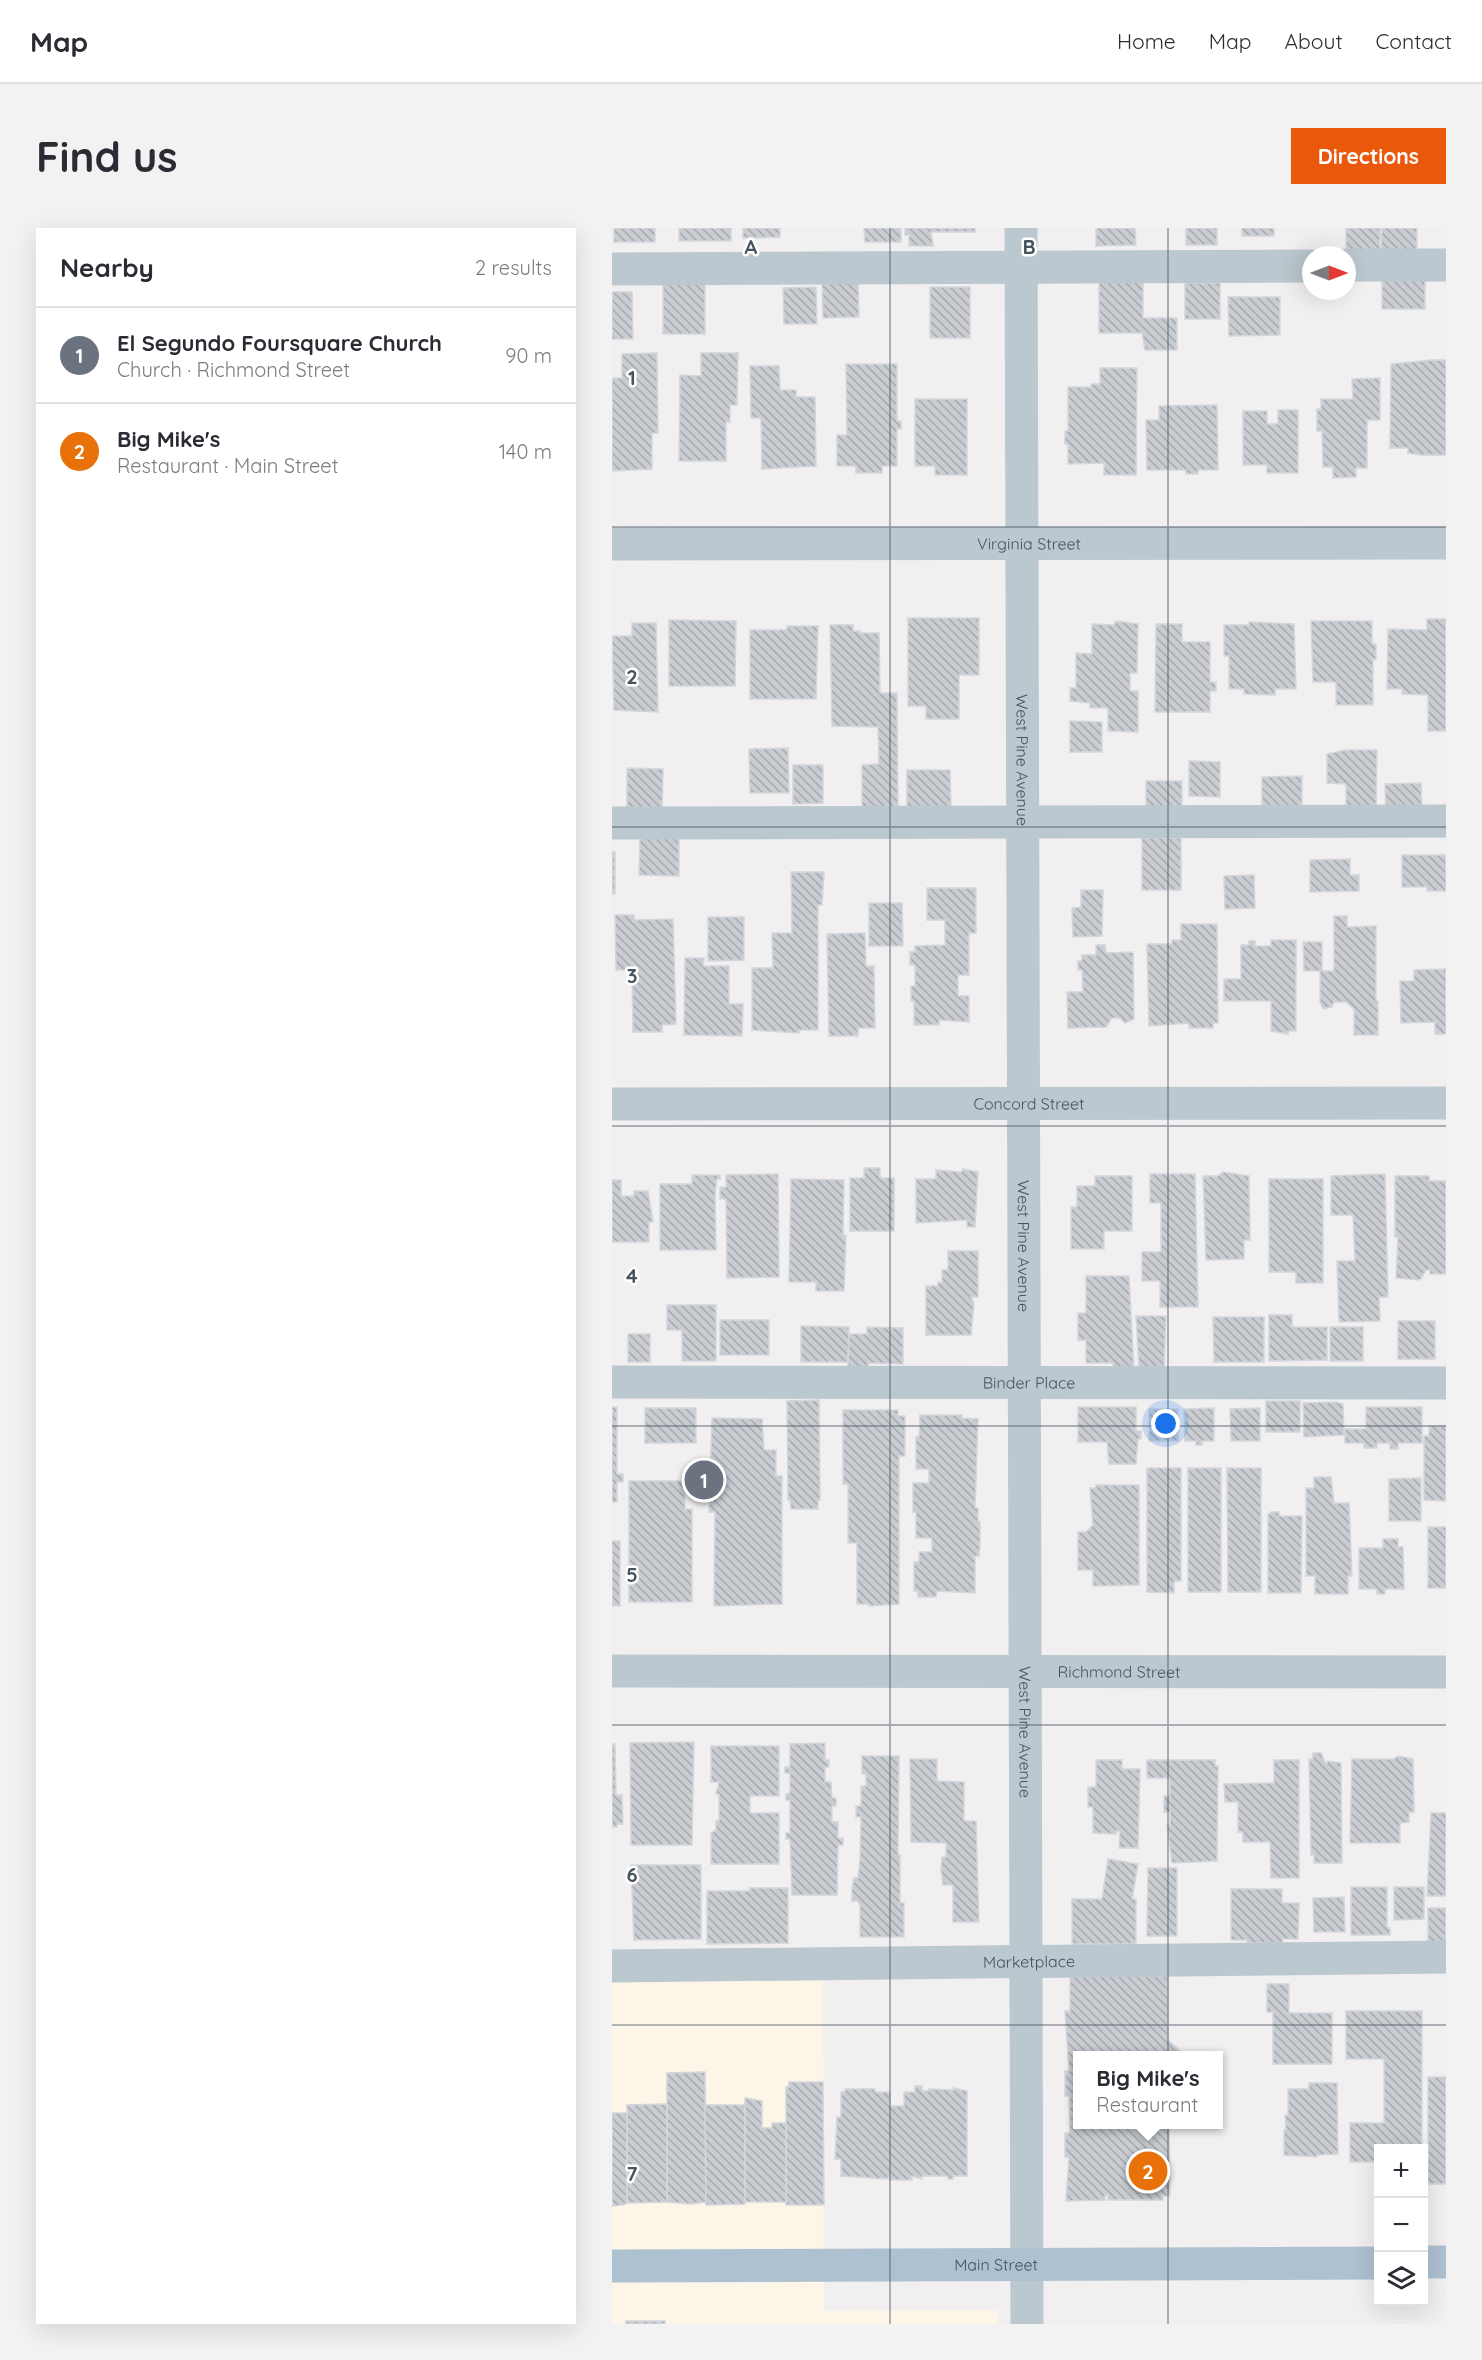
<!DOCTYPE html>
<html lang="en">
<head>
<meta charset="utf-8">
<style>
  body { margin:0; font-family:Quicksand,sans-serif; background:#f2f2f3; color:#2b2b33 }
  .controls { position:absolute; right:18px; bottom:18px; display:grid; overflow:hidden; border-radius:0px; box-shadow:0 6px 24px #0002 }
  .controls button { width:54px; height:54px; display:grid; place-items:center; padding:0; border:0; border-bottom:2px solid #e1e1e2; background:#fff; color:#2b2b33; font:30px sans-serif }
  .compass { position:absolute; left:690px; top:18px; width:54px; height:54px; border-radius:50%; background:#fff; box-shadow:0 6px 24px #0002; rotate:90deg }
  .you { position:absolute; left:554px; top:1196px; width:21px; height:21px; margin:-15px; border:4px solid #fff; border-radius:50%; background:#1a73e8; box-shadow:0 0 0 9px #1a73e833 }
  .badge { display:grid; place-items:center; width:39px; height:39px; border-radius:50%; background:#ea580c; color:#fff; font-size:20px; font-weight:700 }
  .pin { position:absolute; translate:-50% -50%; border:3px solid #fff; box-shadow:0 2px 6px #0006 }
  .popup { position:absolute; left:461px; top:1823px; width:150px; height:78px; box-sizing:border-box; display:grid; place-content:center; border-radius:0px; background:#fff; filter:drop-shadow(0 2px 4px #0005); font-size:20px; white-space:nowrap; color:#7c7c81 }
  .popup b { font-size:22px; color:#2b2b33 }
  .popup::after { content:''; position:absolute; left:50%; top:100%; margin-left:-12px; border:12px solid transparent; border-top-color:#fff }
  .list { margin:0; padding:0; list-style:none }
  h2 { display:flex; justify-content:space-between; align-items:center; height:78px; margin:0; padding:0 24px; font-size:26px }
  h2 small { font-size:20px; font-weight:400; color:#7c7c81 }
  .list li { display:grid; grid-template-columns:39px 1fr auto; gap:18px; align-items:center; box-sizing:border-box; height:96px; padding:0 24px; border-top:2px solid #e1e1e2 }
  .list b { display:block; font-size:22px; white-space:nowrap }
  .list p { margin:0; font-size:20px; white-space:nowrap; color:#7c7c81 }
  .list em { font-size:20px; font-style:normal; color:#7c7c81 }
  .icon { flex:none; width:33px; height:33px; fill:none; stroke:currentColor; stroke-width:2; stroke-linecap:round; stroke-linejoin:round }
  .map { position:relative; flex:none; width:834px; height:2096px; overflow:hidden; border-radius:0px }
  header { display:flex; align-items:center; gap:36px; box-sizing:border-box; height:84px; padding:0 30px; background:#fff; border-bottom:2px solid #e1e1e2 }
  header strong { font-size:28px }
  nav { display:flex; gap:33px; margin-inline-start:auto; font-size:21px }
  .intro { display:flex; align-items:center; justify-content:space-between; box-sizing:border-box; height:144px; padding:0 36px }
  h1 { margin:0; font-size:42px }
  .button { padding:15px 27px; border-radius:0px; background:#ea580c; color:#fff; font-size:21px; font-weight:700 }
  main { display:flex; gap:36px; padding:0 36px }
  aside { flex:1; background:#fff; border-radius:0px; box-shadow:0 6px 24px #0002 }
  .map>svg:first-child { display:block }
</style>
</head>
<body>
<header>
<strong>Map</strong>
<nav><a>Home</a><a>Map</a><a>About</a><a>Contact</a></nav>
</header>
<div class="intro"><h1>Find us</h1><a class="button">Directions</a></div>
<main>
<aside>
<h2>Nearby<small>2 results</small></h2>
<ul class="list">
<li><span class="badge" style="background:#6b7280">1</span><div><b>El Segundo Foursquare Church</b><p>Church · Richmond Street</p></div><em>90 m</em></li>
<li><span class="badge" style="background:#e8710a">2</span><div><b>Big Mike's</b><p>Restaurant · Main Street</p></div><em>140 m</em></li>
</ul>
</aside>
<div class="map">
<svg width="834" height="2096" viewBox="0 0 834 2096">
  <defs>
    <pattern id="building-back-hatch" width="6" height="6" patternUnits="userSpaceOnUse" patternTransform="scale(1.5)"><rect width="6" height="6" fill="#c9cdd2"/><path d="M-1 5l2 2M0 0l6 6M5-1l2 2" fill="none" stroke="#a5a9ae"/></pattern>
  </defs>
  <rect width="100%" height="100%" fill="#f2eff0"/>
  <path fill="#fdf6e8" d="M211,1747L212,2083L385,2082L386,2096H0V1748Z"/>
  <g fill="url(#building-back-hatch)" stroke="#d3d6db" stroke-width="1.5">
    <rect x="2" y="0" width="41" height="14"/>
    <rect x="67" y="0" width="52" height="13"/>
    <path d="M131,0H168V9L131,10Z"/>
    <path d="M252,0H289V14H253Z"/>
    <path d="M293,0H363V4H319L321,18H297V7H293Z"/>
    <path d="M484,0H523L524,17L484,18Z"/>
    <rect x="574" y="0" width="31" height="17"/>
    <rect x="630" y="0" width="32" height="8"/>
    <rect x="734" y="0" width="34" height="26"/>
    <path d="M770,0H805V24H769Z"/>
    <rect x="770" y="48" width="43" height="33"/>
    <path d="M487,49H531V90H565V122H533L530,105H487Z"/>
    <path d="M246,50L247,89L211,90L210,51Z"/>
    <rect x="51" y="51" width="42" height="55"/>
    <rect x="573" y="55" width="35" height="36"/>
    <path d="M204,59L205,96H172L171,60Z"/>
    <rect x="318" y="59" width="40" height="51"/>
    <path d="M0,64H20L21,111H0Z"/>
    <path d="M616,69H668V107L617,108Z"/>
    <path d="M45,125L46,205H40V241L0,243V150H10V126Z"/>
    <path d="M89,125H126L125,177H118V194H114V233H67L68,147L89,148Z"/>
    <path d="M820,132H834V227H809L796,225V220H778L779,136Z"/>
    <path d="M234,136H285V193H289V201H285V238H270V245H244V238H225V207H235Z"/>
    <path d="M138,138H167L168,162H184V169H203L204,238L150,241L149,190H139Z"/>
    <path d="M488,140H525L524,247H492V235L456,236V216H453V203H456V159H479V156H488Z"/>
    <path d="M768,150V192H755V240H744V249L721,250V239H711L710,203H705V181H709V171H741L740,151Z"/>
    <path d="M303,171H355V247H323V238H303Z"/>
    <path d="M605,177L606,242H586V246H574V242H535L534,192H547V178Z"/>
    <path d="M666,182H686V245H655V237H631V183H655V196H666Z"/>
    <path d="M296,390H367V447H347V491H314V478H296Z"/>
    <path d="M815,391H834V503H816V467L790,466V461H775L776,401L815,402Z"/>
    <path d="M57,392L124,393L123,458H57Z"/>
    <path d="M504,393L526,396L525,445H518V463H526V504L496,503V480H478V475L458,473V460H464V425L480,426V396L502,397Z"/>
    <path d="M699,393H760V416H764V432L761,431V477H724V454H701Z"/>
    <path d="M637,394L682,396L684,461H663V467L632,466V461H617V428H612V397H637Z"/>
    <path d="M20,395H44L46,484L2,482L0,408H20Z"/>
    <path d="M544,396H570V414H598V454H604V463H598V484H543Z"/>
    <path d="M218,397H241V403H248V405H267L268,465H285L286,579L250,580V537L267,536L266,499L220,498Z"/>
    <path d="M175,398H206L204,471H138V402H175Z"/>
    <path d="M458,493L490,494V524H458Z"/>
    <path d="M176,520L177,565H138L137,521Z"/>
    <path d="M734,522H765L764,583L734,579V556L715,555V526Z"/>
    <path d="M577,533L608,534V569L577,568Z"/>
    <path d="M181,537H211V575L181,576Z"/>
    <path d="M15,540L51,541L50,586H15Z"/>
    <path d="M295,542H338L339,579H295Z"/>
    <path d="M690,548V584H650V549Z"/>
    <rect x="534" y="553" width="36" height="29"/>
    <path d="M809,555L810,585L774,586L773,556Z"/>
    <path d="M28,608L67,609V648L27,647Z"/>
    <rect x="530" y="610" width="39" height="52"/>
    <rect x="0" y="624" width="3" height="42"/>
    <path d="M790,627H834V663H815V659H790Z"/>
    <path d="M738,631V647H747V663L698,664V632Z"/>
    <path d="M179,644H212L210,677H206V802H187V805L140,802V740H161L160,705H180Z"/>
    <path d="M642,647L643,680L613,681L612,648Z"/>
    <path d="M315,660H364V705H357V747H346V768H357V794L327,792V797H302V773H299V758H303V737H298V724H303V718L333,717V692H315Z"/>
    <path d="M469,662H491L490,708L461,709L460,680L469,679Z"/>
    <path d="M257,675H290L291,718H257Z"/>
    <path d="M3,687H22V692L61,691L64,796L50,797V804H21L20,742H4Z"/>
    <path d="M722,688H735V699L764,698V773H766V807H742V781L734,774H722L720,779L711,781L708,773V743H692L691,714H710V743H722Z"/>
    <path d="M96,689H132V732L96,733Z"/>
    <path d="M569,696H605L606,795H601V800H577V795L537,798L535,716H560V712H569Z"/>
    <path d="M253,705L254,738H262L263,800H246V808H217L215,706Z"/>
    <path d="M659,712H684V803H676V806L659,803V773H612V751H629V717H637V713H643V718H659Z"/>
    <path d="M484,717H493L494,725L521,724L522,791L513,795L508,790H500L494,799L456,800L455,764H471L470,742H466V733H470V727H484Z"/>
    <path d="M73,730H92L91,738H117V776H131L130,808L72,807Z"/>
    <path d="M834,741V806H823V794L789,795L788,753H802V742Z"/>
    <path d="M252,940H268V950H282V1003H238V950H252Z"/>
    <path d="M351,941L366,944L363,999H355V992L304,995V951H324V942L349,944Z"/>
    <path d="M611,944L637,948L638,1012H632V1031L594,1032L591,948H606Z"/>
    <path d="M166,946L167,1049L115,1050L114,971H108V959H114V947Z"/>
    <path d="M538,946H583L586,1079H548V1053H530V1024H549V975H538Z"/>
    <path d="M773,946L776,1069H767L768,1093L727,1094L725,1033H743L741,987H719V948Z"/>
    <path d="M80,947H108V951H105L103,966L104,1022H48V956H80Z"/>
    <path d="M483,948H520V1003H492V1021H459V979H465V958H483Z"/>
    <path d="M783,948H817V953H834V1046H818V1042H814L808,1052L784,1050L786,1009H783Z"/>
    <path d="M179,951L232,952L231,1007H234L232,1063H204V1054H177Z"/>
    <path d="M657,951H711V1055H684V1044H657Z"/>
    <path d="M0,952H9V968H22V963H36L41,994H37V1014H0Z"/>
    <path d="M336,1023H366V1069H359L362,1075L359,1107H314V1058H326V1054H330V1042H336Z"/>
    <path d="M474,1048H517L522,1142H501V1135H474V1112H466V1085H474Z"/>
    <path d="M55,1077H104V1133H70V1102H55Z"/>
    <path d="M657,1087H680V1099H715V1132L657,1133Z"/>
    <path d="M524,1088H554L552,1140H527Z"/>
    <path d="M601,1089H652V1134H602Z"/>
    <rect x="108" y="1092" width="49" height="35"/>
    <rect x="786" y="1093" width="37" height="38"/>
    <path d="M189,1098L237,1099L236,1134H189Z"/>
    <path d="M255,1099L291,1100V1136L256,1135V1139H236L237,1106H255Z"/>
    <rect x="718" y="1099" width="33" height="34"/>
    <rect x="16" y="1106" width="22" height="28"/>
    <path d="M207,1172L208,1272H206V1281H179L178,1272H176L175,1173Z"/>
    <rect x="654" y="1173" width="34" height="31"/>
    <path d="M724,1174L731,1176L732,1207L692,1209L691,1175Z"/>
    <path d="M0,1179H5V1246H11V1254H5V1274H0Z"/>
    <path d="M466,1179H524V1203H529V1211H526L524,1236H497L495,1214H466Z"/>
    <path d="M754,1179H810V1215H786V1221H778V1215H765V1220H752V1215H733V1201H754Z"/>
    <rect x="33" y="1180" width="51" height="35"/>
    <path d="M602,1180V1213H590V1217H584V1213H573L572,1181Z"/>
    <path d="M648,1180V1213H619L618,1181Z"/>
    <rect x="537" y="1181" width="29" height="32"/>
    <path d="M231,1182H286V1188H293V1228H287V1376L257,1378V1376H245V1315H236V1256H231Z"/>
    <path d="M308,1187H350V1190L366,1191L363,1280H366V1294H368V1314L367,1328H363V1365L325,1363L324,1369H306V1363H302V1334H307V1324H320V1310H304V1284H301V1255H317V1241H304V1209H307Z"/>
    <path d="M100,1190L150,1191L152,1222H164V1248H170V1376L102,1378L103,1284H97Z"/>
    <path d="M817,1198H834V1273L812,1272V1208H817Z"/>
    <path d="M535,1240H569V1353H562V1365L535,1364Z"/>
    <rect x="576" y="1240" width="33" height="124"/>
    <path d="M615,1240H649V1364H616Z"/>
    <path d="M702,1249H719L722,1275H737L740,1348H736V1366H703V1348H694V1260H702Z"/>
    <path d="M809,1250V1293H777V1251Z"/>
    <path d="M17,1253H73V1281H80V1374H17Z"/>
    <path d="M484,1257H527V1357L481,1358V1342H466V1304H474L481,1297L478,1260H484Z"/>
    <path d="M659,1284H667V1288H690L689,1365H656V1287Z"/>
    <rect x="816" y="1299" width="18" height="61"/>
    <path d="M771,1311H786V1319H791L792,1361H773V1366H765V1361H747V1320H771Z"/>
    <rect x="0" y="1313" width="8" height="65"/>
    <path d="M82,1514L80,1617H19L18,1515Z"/>
    <path d="M213,1515V1532H217V1539H213V1554H219L220,1570H224V1578H220V1594H226V1610H231V1617H226L225,1667H180L178,1611H174V1605H178V1572H174V1566L178,1565V1545H173V1539H178V1516Z"/>
    <path d="M0,1516H3L4,1567H10L11,1596H5V1599H0Z"/>
    <path d="M99,1518H167V1568H138V1585H167V1636H99V1605L104,1602V1593H107V1566H104L107,1554H99Z"/>
    <path d="M701,1525H709L714,1536L716,1533L729,1535L730,1635H702V1627H699L697,1531H701Z"/>
    <path d="M250,1528H287L286,1627H288V1675H292V1709H248V1678L246,1673H240V1661L242,1650H246L248,1631L249,1589H244V1578H249V1558H254V1546H250Z"/>
    <path d="M786,1528L801,1531L802,1584H797V1594L788,1595V1615H738L740,1531H782Z"/>
    <path d="M298,1531H325V1553L352,1554V1593H364L367,1694H341V1657H331L329,1642L330,1629H334V1615L299,1614Z"/>
    <path d="M484,1532H510V1541H528L526,1620H507L508,1603H504V1606L481,1605V1579H476V1559H484Z"/>
    <path d="M535,1532H603V1538H606L605,1633L560,1635L555,1597H558V1584H552V1568H558V1554L556,1550H535Z"/>
    <path d="M662,1532H687V1650H659L658,1614H631V1604H626V1574H613L612,1556L662,1555Z"/>
    <path d="M819,1585H834V1668H815Z"/>
    <path d="M496,1631L526,1636L520,1671H524V1716H460V1671H490Z"/>
    <path d="M19,1637H89V1711L22,1712Z"/>
    <path d="M536,1640H565V1708H535Z"/>
    <path d="M739,1659H775V1700H778V1707H739Z"/>
    <path d="M782,1659H812V1691L782,1692Z"/>
    <path d="M138,1660H176V1715L95,1716V1663H138Z"/>
    <path d="M619,1661H670V1675H687L686,1711H671L670,1715H635V1712H619Z"/>
    <path d="M732,1669L733,1704H702L701,1670Z"/>
    <path d="M816,1680H834V1716L816,1715Z"/>
    <path d="M458,1748H556V1812L574,1828H466V1896H557L558,1968H551V1972H496V1967H493V1972L454,1973L457,1929H453V1905H458L457,1868H453V1843H457L453,1783H458Z"/>
    <path d="M655,1756H677V1785H720V1836H661V1784H655Z"/>
    <path d="M734,1783H810V1920H766V1934H738V1895H772V1831H734Z"/>
    <path d="M93,1844L94,1974L79,1976L55,1974V1845Z"/>
    <rect x="816" y="1849" width="18" height="107"/>
    <path d="M177,1854H211L212,1977H174V1859H177Z"/>
    <path d="M697,1855H725L726,1926L705,1927V1929L672,1927V1902L674,1901L673,1887H676V1861H697Z"/>
    <path d="M303,1858H310V1863H317V1861L342,1862L341,1860L355,1863V1948H341V1951H336V1948H310V1951L300,1948V1952H277V1948L275,1951L229,1948V1931H223L225,1889H229V1864H233V1861H263V1864H278V1878H292V1864H303Z"/>
    <path d="M133,1870L150,1873V1900H160V1895H174V1974H133Z"/>
    <path d="M55,1876V1974L15,1975V1877Z"/>
    <path d="M93,1877H133V1976L94,1977Z"/>
    <path d="M0,1885H15V1975L11,1977L0,1978Z"/>
    <rect x="14" y="2093" width="39" height="3"/>
  </g>
  <g fill="none" stroke-linecap="round" stroke-linejoin="round">
    <g stroke="#bcc8cf" stroke-width="33">
      <path id="s1" d="M409,0L415,2096"/>
      <path d="M735,37H834"/>
      <path d="M0,41L699,38"/>
      <path id="s2" d="M0,316L834,315"/>
      <path d="M0,595L834,593"/>
      <path id="s3" d="M0,876L834,875"/>
      <path id="s4" d="M0,1154L834,1155"/>
      <path id="s5" d="M0,1443L834,1444"/>
      <path id="s6" d="M0,1738L834,1729"/>
    </g>
    <g stroke="#aec1d0" stroke-width="33">
      <path d="M812,2034H834"/>
      <path id="s7" d="M0,2038L766,2035"/>
    </g>
  </g>
  <path fill="none" stroke="#46545e" stroke-width="1.5" stroke-opacity="0.55" d="M278,0V2096M556,0V2096M0,299H834M0,599H834M0,898H834M0,1198H834M0,1497H834M0,1797H834"/>
  <g text-anchor="middle" dominant-baseline="central" stroke-width="5" stroke-linejoin="round" paint-order="stroke">
    <g font-size="16" fill="#46545e" stroke="#fff">
      <text stroke="none"><textPath href="#s2" startOffset="417">Virginia Street</textPath></text>
      <text stroke="none"><textPath href="#s1" startOffset="532">West Pine Avenue</textPath></text>
      <text stroke="none"><textPath href="#s3" startOffset="417">Concord Street</textPath></text>
      <text stroke="none"><textPath href="#s1" startOffset="1018">West Pine Avenue</textPath></text>
      <text stroke="none"><textPath href="#s4" startOffset="417">Binder Place</textPath></text>
      <text stroke="none"><textPath href="#s5" startOffset="507">Richmond Street</textPath></text>
      <text stroke="none"><textPath href="#s1" startOffset="1504">West Pine Avenue</textPath></text>
      <text stroke="none"><textPath href="#s6" startOffset="417">Marketplace</textPath></text>
      <text stroke="none"><textPath href="#s7" startOffset="384">Main Street</textPath></text>
    </g>
  </g>
  <g font-size="20" text-anchor="middle" font-weight="bold" fill="#46545e" stroke="#fff" stroke-width="5" stroke-linejoin="round" paint-order="stroke">
    <text x="139" y="26">A</text>
    <text x="417" y="26">B</text>
    <text x="20" y="157">1</text>
    <text x="20" y="456">2</text>
    <text x="20" y="755">3</text>
    <text x="20" y="1055">4</text>
    <text x="20" y="1354">5</text>
    <text x="20" y="1654">6</text>
    <text x="20" y="1953">7</text>
  </g>
</svg>
<div class="controls">
<button>+</button>
<button>−</button>
<button><svg class="icon" aria-label="layers" viewBox="0 0 24 24"><path d="M12 4l9 5-9 5-9-5zM3 14l9 5 9-5"/></svg></button>
</div>
<svg class="compass" viewBox="-18 -18 36 36"><path d="M0-13l5 13h-10z" fill="#e53935"/><path d="M0 13l5-13h-10z" fill="#7c7c81"/></svg>
<div class="you"></div>
<div class="pin badge" style="left:92px;top:1252px;background:#6b7280">1</div>
<div class="pin badge" style="left:536px;top:1943px;background:#e8710a">2</div>
<div class="popup"><b>Big Mike's</b>Restaurant</div>
</div>
</main>
</body>
</html>
